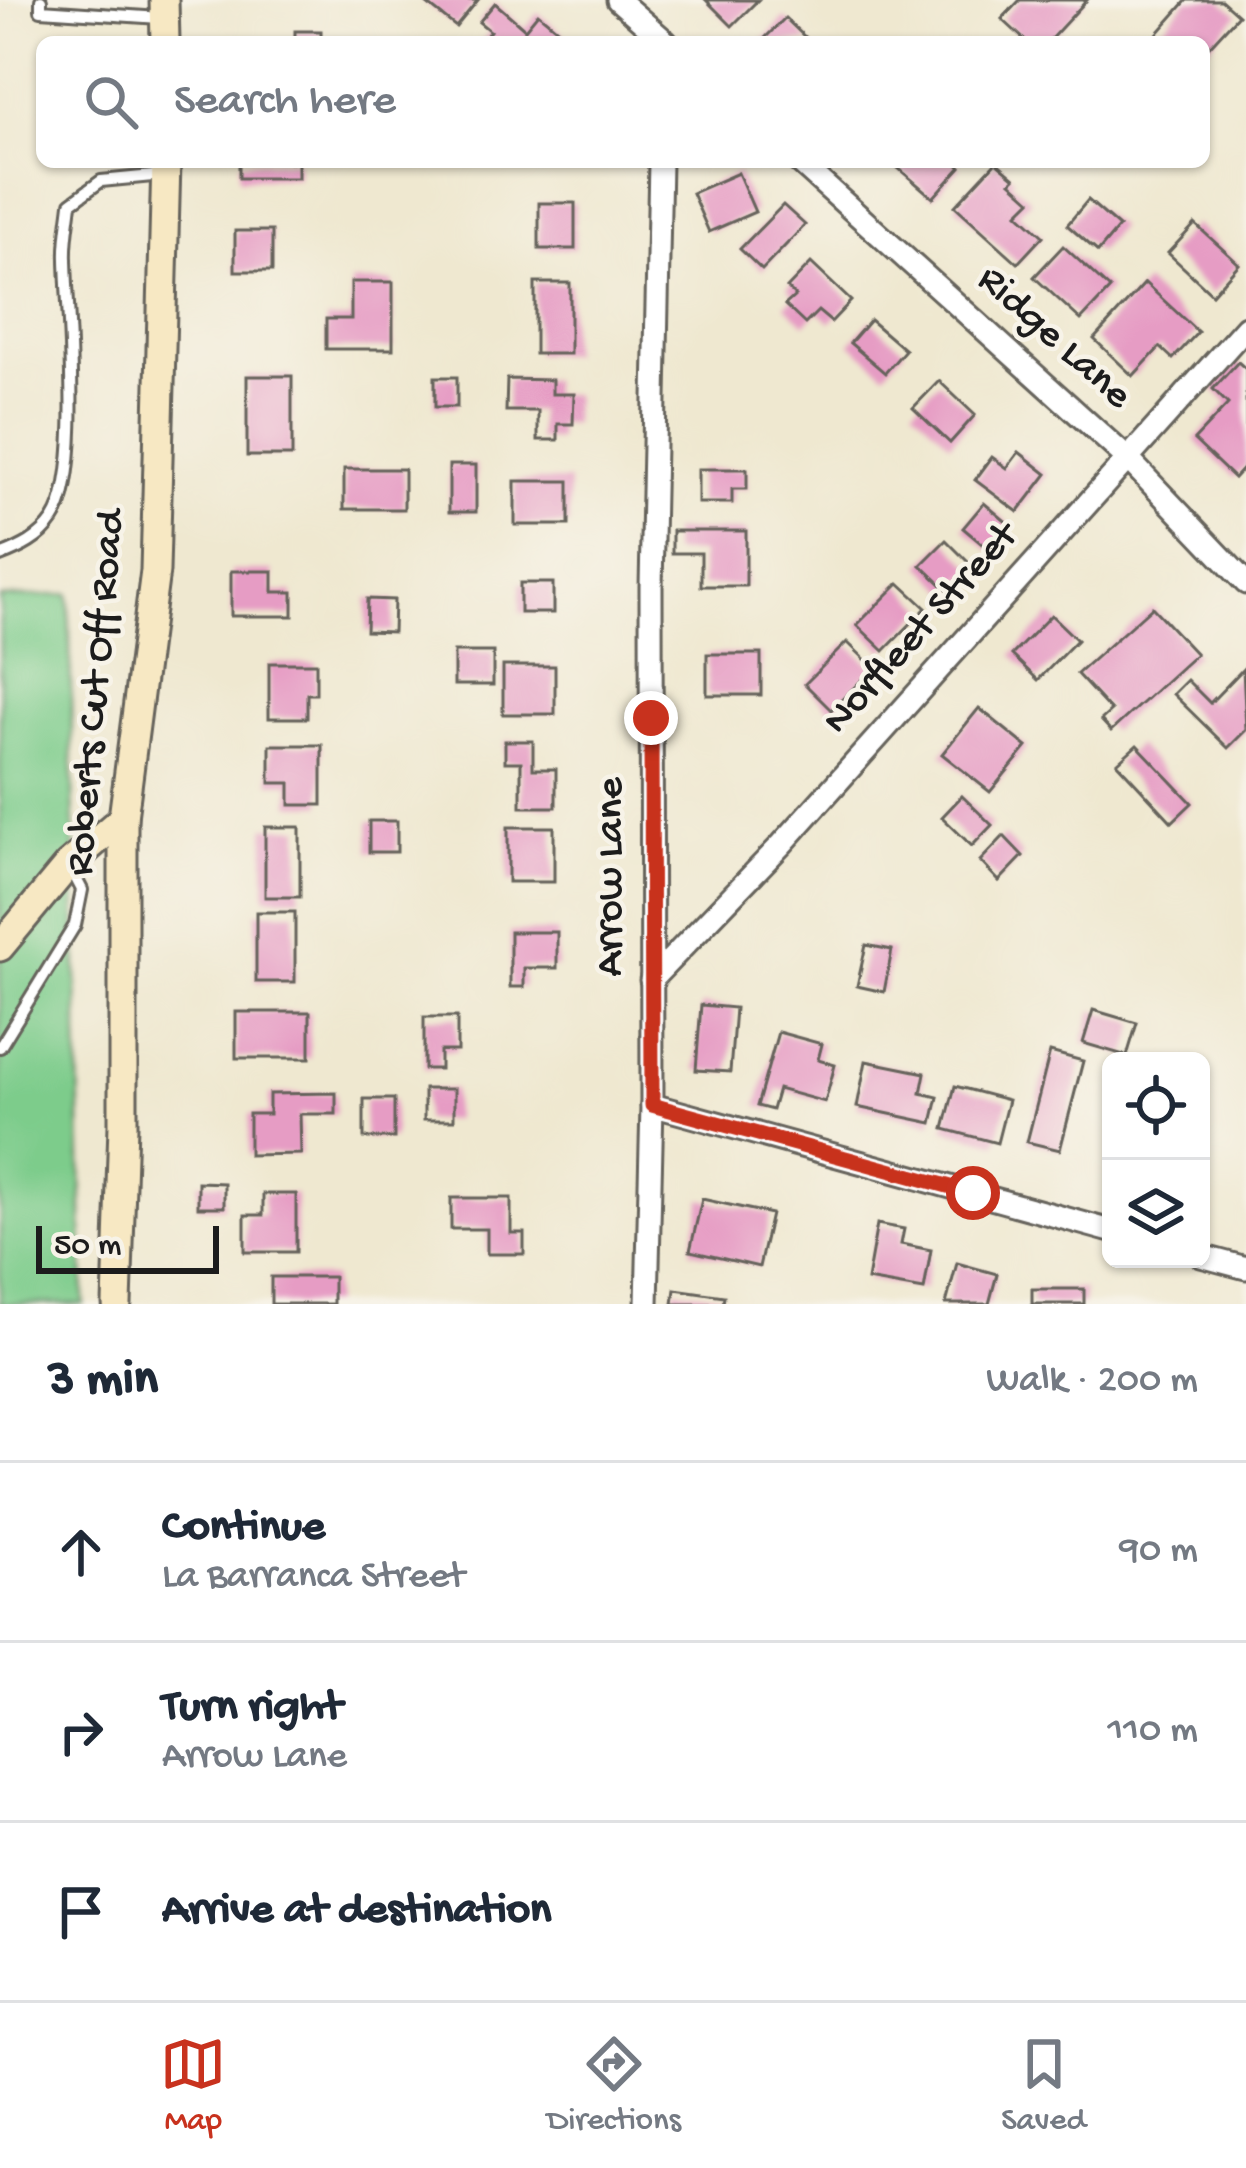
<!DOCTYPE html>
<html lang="en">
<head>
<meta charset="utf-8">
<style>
  body { margin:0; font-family:"Gochi Hand",sans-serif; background:#f6f6f7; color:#1f2937 }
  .controls { position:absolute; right:36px; bottom:36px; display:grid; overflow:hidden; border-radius:18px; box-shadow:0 3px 9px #0004 }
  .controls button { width:108px; height:108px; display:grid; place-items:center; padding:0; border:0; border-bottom:3px solid #e0e1e3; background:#fff; color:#1f2937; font:60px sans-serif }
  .scale { position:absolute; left:36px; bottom:30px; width:183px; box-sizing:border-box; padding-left:12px; border:6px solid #1c1c1c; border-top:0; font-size:33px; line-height:42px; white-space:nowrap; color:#1c1c1c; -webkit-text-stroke:9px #f7f3e8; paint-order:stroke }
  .stop { position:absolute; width:36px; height:36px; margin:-27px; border:9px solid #c8321e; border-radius:50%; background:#fff }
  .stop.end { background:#c8321e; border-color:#fff; box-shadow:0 3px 12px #0008 }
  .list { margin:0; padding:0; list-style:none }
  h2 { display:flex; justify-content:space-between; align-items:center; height:156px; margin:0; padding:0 48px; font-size:51px }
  h2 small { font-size:39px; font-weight:400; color:#747a83 }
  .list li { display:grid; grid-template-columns:78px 1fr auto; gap:36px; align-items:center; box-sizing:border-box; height:180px; padding:0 48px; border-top:3px solid #e0e1e3 }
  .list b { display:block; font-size:45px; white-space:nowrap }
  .list p { margin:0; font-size:39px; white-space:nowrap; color:#747a83 }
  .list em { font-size:39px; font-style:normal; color:#747a83 }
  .icon { flex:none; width:66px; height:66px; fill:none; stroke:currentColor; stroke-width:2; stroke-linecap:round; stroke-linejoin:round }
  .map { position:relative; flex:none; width:1246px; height:1304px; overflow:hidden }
  .search { position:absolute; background:#fff; box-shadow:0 3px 9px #0004; left:36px; right:36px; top:36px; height:132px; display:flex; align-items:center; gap:30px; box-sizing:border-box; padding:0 42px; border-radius:18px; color:#747a83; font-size:45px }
  .sheet { height:696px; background:#fff }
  nav { display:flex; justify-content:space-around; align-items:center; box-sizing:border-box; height:168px; border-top:3px solid #e0e1e3; background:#fff; font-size:33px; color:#747a83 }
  nav a { display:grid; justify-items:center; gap:6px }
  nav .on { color:#c8321e }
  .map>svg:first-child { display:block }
</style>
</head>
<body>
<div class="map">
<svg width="1246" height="1304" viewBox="0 0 1246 1304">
  <rect width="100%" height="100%" fill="#f7f3e8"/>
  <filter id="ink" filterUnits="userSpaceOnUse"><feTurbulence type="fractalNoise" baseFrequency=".00833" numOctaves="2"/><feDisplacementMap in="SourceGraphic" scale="24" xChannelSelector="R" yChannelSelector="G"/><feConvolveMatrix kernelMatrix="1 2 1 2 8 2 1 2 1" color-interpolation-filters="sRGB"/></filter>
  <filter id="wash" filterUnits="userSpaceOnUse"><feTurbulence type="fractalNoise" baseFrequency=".004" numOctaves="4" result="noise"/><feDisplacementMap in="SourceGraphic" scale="48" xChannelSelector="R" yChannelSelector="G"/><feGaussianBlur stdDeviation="2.7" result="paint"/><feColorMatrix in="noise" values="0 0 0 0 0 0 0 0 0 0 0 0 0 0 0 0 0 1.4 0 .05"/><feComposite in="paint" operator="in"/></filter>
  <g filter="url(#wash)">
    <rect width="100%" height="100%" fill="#efe8d0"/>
    <path fill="#7dcc8b" stroke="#4c7454" stroke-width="3" d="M69,594L84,1304H0V598Z"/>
    <g id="blocks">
      <g fill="#e69cc4">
        <path d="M422,0H478L456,27Z"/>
        <path d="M706,0H758L732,26Z"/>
        <path d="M1020,0H1087L1048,42H1027L1002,19Z"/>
        <path d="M1187,0H1221L1238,15L1204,52V42H1150Z"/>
        <path d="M495,3L525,29L538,13L573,42H481L490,31L479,22Z"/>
        <path d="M785,18L810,42H761Z"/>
        <rect x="295" y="31" width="26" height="11"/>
        <rect x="239" y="162" width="59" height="16"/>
        <rect x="534" y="162" width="34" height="5"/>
        <path d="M891,162H955L961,167L933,198Z"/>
        <path d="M996,162L1015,178L1011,182L1031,200L1018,213L1043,236L1018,263L955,206Z"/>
        <path d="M738,173L755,212L709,232L692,193Z"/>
        <path d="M1088,200L1119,227L1098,252L1067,225Z"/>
        <rect x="539" y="203" width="36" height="46"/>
        <path d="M783,205L805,225L762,270L740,249Z"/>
        <path d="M1195,224L1239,264L1212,294L1168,253Z"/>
        <rect x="235" y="231" width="37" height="40"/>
        <path d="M1063,246L1110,289L1081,320L1034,277Z"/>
        <path d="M811,263L851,301L831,322L818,311L805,324L785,305L795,296L787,288Z"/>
        <path d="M351,282H393V349H326V319H351Z"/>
        <rect x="535" y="283" width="35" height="71"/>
        <path d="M1145,283L1198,332L1173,359L1160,347L1133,376L1094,339Z"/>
        <path d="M870,320L905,350L885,373L850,343Z"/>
        <path d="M1238,362L1246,369V465L1234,478L1194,440L1228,404L1213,389Z"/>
        <rect x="247" y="376" width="45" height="80"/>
        <rect x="435" y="377" width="22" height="30"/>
        <path d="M507,379L552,380V394H574L573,424H558V440H538V411H506Z"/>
        <path d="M939,381L975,415L950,443L913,408Z"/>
        <path d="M1019,452L1047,474L1018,512L975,480L992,457L1007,468Z"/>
        <rect x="449" y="465" width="27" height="47"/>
        <rect x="344" y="469" width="60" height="40"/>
        <path d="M698,469H747V489H732V503H698Z"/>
        <rect x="515" y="481" width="54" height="44"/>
        <path d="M984,503L1010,525L989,550L963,528Z"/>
        <path d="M672,531H746V586H701V553H672Z"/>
        <path d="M946,540L974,568L950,593L921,565Z"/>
        <path d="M231,571H273V592H293V616H231Z"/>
        <rect x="520" y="583" width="33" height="30"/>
        <path d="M899,583L926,608L884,651L857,625Z"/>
        <path d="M367,599L394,600L393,632L366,631Z"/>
        <path d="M1152,607L1196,654L1111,731L1101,720L1111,711L1077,674Z"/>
        <path d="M1051,615L1077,640L1038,680L1012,655Z"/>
        <path d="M847,642L874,668L831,710L805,684Z"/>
        <rect x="454" y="652" width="39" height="33"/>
        <rect x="707" y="654" width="54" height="41"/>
        <path d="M269,663H316V694H307V718H269Z"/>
        <rect x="503" y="666" width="52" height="48"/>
        <path d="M1243,669L1246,730L1228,748L1173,694L1187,680L1210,703Z"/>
        <path d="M979,708L1027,747L990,792L942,754Z"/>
        <path d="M505,741H533V769H556V807H521V762H505Z"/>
        <path d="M270,745H322V805H290V783H270Z"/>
        <path d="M1137,745L1192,803L1172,822L1117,763Z"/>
        <path d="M962,796L992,825L972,846L942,817Z"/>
        <rect x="369" y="821" width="28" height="31"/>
        <rect x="265" y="827" width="35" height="70"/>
        <rect x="508" y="827" width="46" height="55"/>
        <path d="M1004,836L1023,856L999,881L980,861Z"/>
        <rect x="256" y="912" width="39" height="70"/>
        <path d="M510,932H557V968H524V987H510Z"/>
        <path d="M866,945L892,950L884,992L857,986Z"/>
        <path d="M701,1005L735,1008L730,1072L696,1070Z"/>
        <path d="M1093,1010L1137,1023L1127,1056L1083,1043Z"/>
        <rect x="236" y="1012" width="74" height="46"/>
        <path d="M424,1017H457V1051H440V1069H424Z"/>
        <path d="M778,1032L822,1044L818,1060L835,1065L825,1102L778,1089L772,1110L757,1106Z"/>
        <path d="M1050,1052L1083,1061L1060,1150L1027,1142Z"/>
        <path d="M866,1061L925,1073L921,1093L938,1097L932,1123L857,1107Z"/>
        <path d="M955,1086L1008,1100L997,1143L944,1129Z"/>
        <rect x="424" y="1089" width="30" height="31"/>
        <path d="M336,1093V1114H300L301,1154L249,1155V1114H269V1094Z"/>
        <rect x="364" y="1099" width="30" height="39"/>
        <path d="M198,1182L224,1183V1207H198Z"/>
        <path d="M263,1194H296V1252H245V1215H263Z"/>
        <path d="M451,1198H511V1233H524V1254H487V1229H451Z"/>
        <path d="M702,1199L771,1214L759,1267L690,1251Z"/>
        <path d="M877,1224L904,1229L901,1244L931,1250L924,1290L867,1280Z"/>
        <path d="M957,1263L997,1274L989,1304H946Z"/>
        <rect x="271" y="1277" width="62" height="27"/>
        <path d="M675,1289L724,1296L723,1304H673Z"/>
        <rect x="1032" y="1289" width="52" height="15"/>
      </g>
    </g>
  </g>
  <g filter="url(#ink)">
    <use href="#blocks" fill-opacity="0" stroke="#66635b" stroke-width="3"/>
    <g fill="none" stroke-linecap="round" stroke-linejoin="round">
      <g stroke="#66635b" stroke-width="16">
        <g id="lane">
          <path d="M41,0V10L160,18"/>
          <path d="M0,556C21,548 40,539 53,520C84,475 67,317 66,259C65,241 69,222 71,203L101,181L163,175"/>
          <path d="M0,1047L75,925L82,890L70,867"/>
        </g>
      </g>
      <g stroke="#66635b" stroke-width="27">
        <g id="street">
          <path d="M618,0L666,42"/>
          <path d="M799,162L1129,460L1246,583"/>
          <path d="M651,980L782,844L1246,327"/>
          <path d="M652,1105L1111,1231"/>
          <path d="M1201,1256L1246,1268"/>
          <path d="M647,1304L652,1105L651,587L660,162"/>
        </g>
      </g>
      <g stroke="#66635b" stroke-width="33">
        <g id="secondary">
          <path d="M164,0L165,42"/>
          <path d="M0,947L68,865L123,818"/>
          <path d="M117,1304L123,1125V818L155,571L166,162"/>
        </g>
      </g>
      <use href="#lane" stroke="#fff" stroke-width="10"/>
      <use href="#street" stroke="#fff" stroke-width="21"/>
      <use href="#secondary" stroke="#f7e8c3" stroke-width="27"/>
    </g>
  </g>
  <g fill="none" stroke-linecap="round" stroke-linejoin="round" filter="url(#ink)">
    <path stroke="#c8321e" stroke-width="15" d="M651,718L652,1105L973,1193"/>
  </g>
  <g text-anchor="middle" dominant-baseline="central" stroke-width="9" stroke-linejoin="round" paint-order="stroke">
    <g font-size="42" fill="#1c1c1c" stroke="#f7f3e8">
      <text transform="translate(1053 339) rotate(42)">Ridge Lane</text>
      <text transform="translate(922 630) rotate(-48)">Norfleet Street</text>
      <text transform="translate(98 693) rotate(-85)">Roberts Cut Off Road</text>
      <text transform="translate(612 877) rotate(-90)">Arrow Lane</text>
    </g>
  </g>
</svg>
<div class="controls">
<button><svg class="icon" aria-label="locate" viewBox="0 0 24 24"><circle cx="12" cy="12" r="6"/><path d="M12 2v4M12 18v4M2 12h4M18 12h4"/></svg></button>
<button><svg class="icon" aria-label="layers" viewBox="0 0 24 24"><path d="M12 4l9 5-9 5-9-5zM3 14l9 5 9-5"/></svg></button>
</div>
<div class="scale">50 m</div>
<div class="stop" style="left:973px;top:1193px"></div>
<div class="stop end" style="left:651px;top:718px"></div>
<div class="search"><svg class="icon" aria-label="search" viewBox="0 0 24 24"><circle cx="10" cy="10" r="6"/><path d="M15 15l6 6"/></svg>Search here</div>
</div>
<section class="sheet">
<h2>3 min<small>Walk · 200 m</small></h2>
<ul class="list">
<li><svg class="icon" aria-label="ahead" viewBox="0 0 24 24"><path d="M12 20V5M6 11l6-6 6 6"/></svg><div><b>Continue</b><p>La Barranca Street</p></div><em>90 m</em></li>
<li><svg class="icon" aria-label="right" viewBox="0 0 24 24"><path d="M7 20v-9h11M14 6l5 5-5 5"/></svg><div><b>Turn right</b><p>Arrow Lane</p></div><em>110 m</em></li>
<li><svg class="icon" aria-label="arrive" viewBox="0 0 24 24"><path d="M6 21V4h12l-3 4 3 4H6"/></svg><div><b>Arrive at destination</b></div></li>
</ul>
</section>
<nav>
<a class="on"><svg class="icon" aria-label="map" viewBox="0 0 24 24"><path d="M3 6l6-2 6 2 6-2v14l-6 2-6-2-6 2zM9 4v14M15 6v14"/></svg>Map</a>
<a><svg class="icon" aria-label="directions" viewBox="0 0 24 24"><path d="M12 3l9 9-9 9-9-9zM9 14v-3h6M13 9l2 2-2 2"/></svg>Directions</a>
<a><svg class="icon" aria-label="saved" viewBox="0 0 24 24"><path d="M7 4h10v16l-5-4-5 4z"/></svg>Saved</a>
</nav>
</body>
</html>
